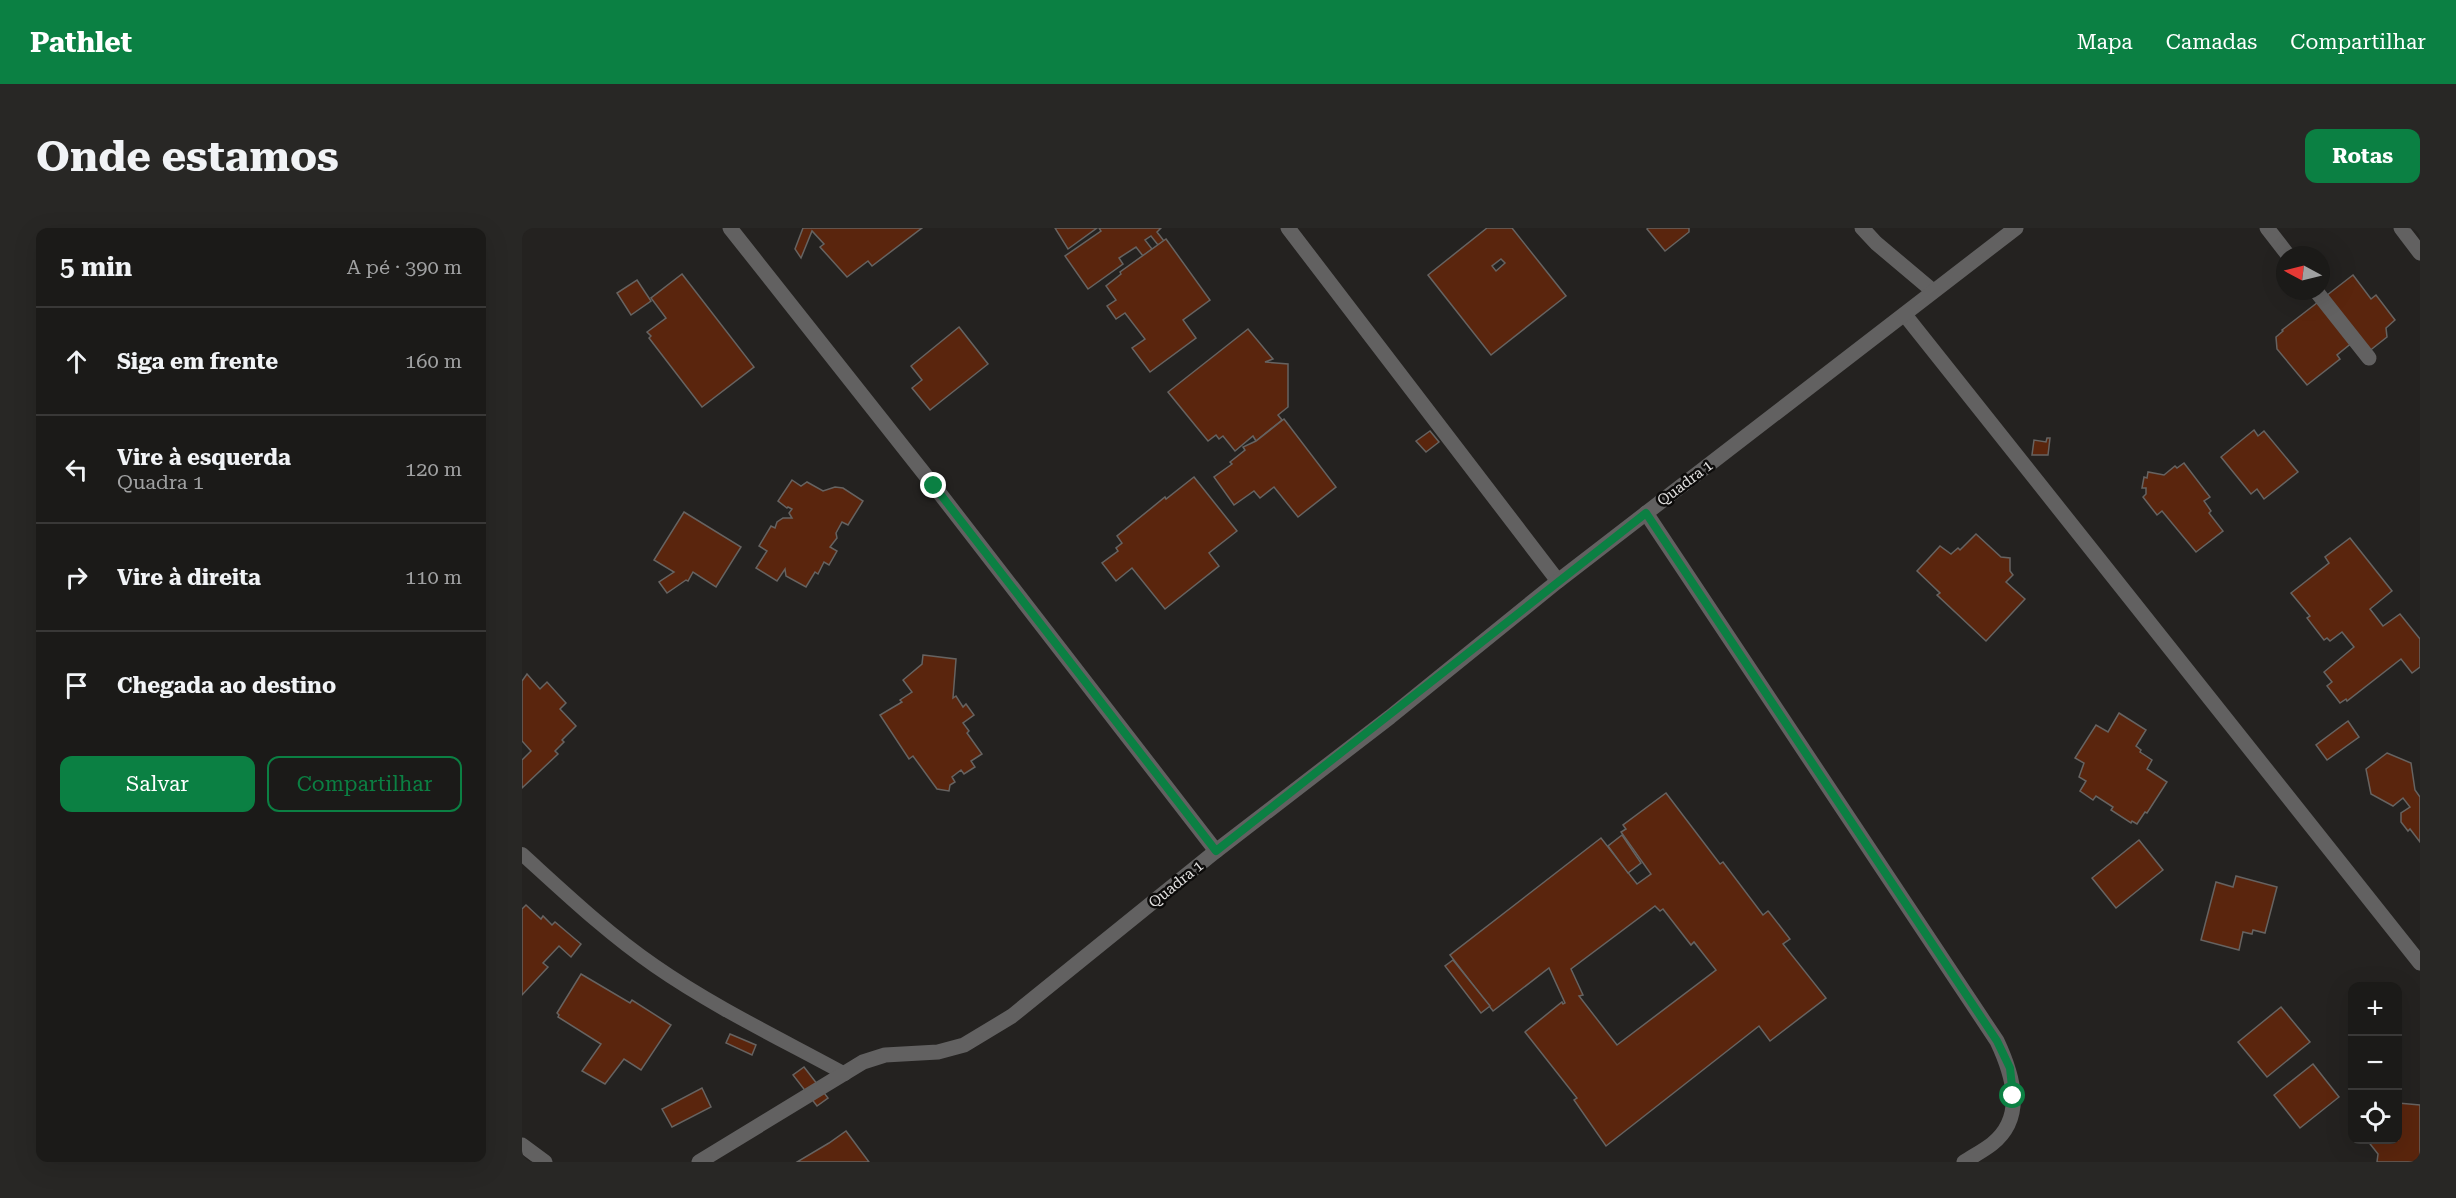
<!DOCTYPE html>
<html lang="pt">
<head>
<meta charset="utf-8">
<style>
  body { margin:0; font-family:"Roboto Serif",serif; background:#282725; color:#f1f3f6 }
  .controls { position:absolute; right:18px; bottom:18px; display:grid; overflow:hidden; border-radius:12px; box-shadow:0 6px 24px #0002 }
  .controls button { width:54px; height:54px; display:grid; place-items:center; padding:0; border:0; border-bottom:2px solid #393837; background:#1b1a18; color:#f1f3f6; font:30px sans-serif }
  .compass { position:absolute; left:1754px; top:18px; width:54px; height:54px; border-radius:50%; background:#1b1a18; box-shadow:0 6px 24px #0002; rotate:277deg }
  .stop { position:absolute; width:18px; height:18px; margin:-14px; border:4px solid #0b8043; border-radius:50%; background:#fff }
  .stop.end { background:#0b8043; border-color:#fff; box-shadow:0 2px 6px #0008 }
  .list { margin:0; padding:0; list-style:none }
  h2 { display:flex; justify-content:space-between; align-items:center; height:78px; margin:0; padding:0 24px; font-size:26px }
  h2 small { font-size:20px; font-weight:400; color:#a0a1a2 }
  .list li { display:grid; grid-template-columns:39px 1fr auto; gap:18px; align-items:center; box-sizing:border-box; height:108px; padding:0 24px; border-top:2px solid #393837 }
  .list b { display:block; font-size:22px; white-space:nowrap }
  .list p { margin:0; font-size:20px; white-space:nowrap; color:#a0a1a2 }
  .list em { font-size:20px; font-style:normal; color:#a0a1a2 }
  .actions { display:flex; gap:12px; padding:18px 24px }
  .actions a { flex:1; padding:14px 0; border:2px solid #0b8043; border-radius:12px; text-align:center; font-size:21px; color:#0b8043 }
  .actions .main { background:#0b8043; color:#fff }
  .icon { flex:none; width:33px; height:33px; fill:none; stroke:currentColor; stroke-width:2; stroke-linecap:round; stroke-linejoin:round }
  .map { position:relative; flex:none; width:1898px; height:934px; overflow:hidden; border-radius:12px }
  header { display:flex; align-items:center; gap:36px; box-sizing:border-box; height:84px; padding:0 30px; background:#0b8043; color:#fff }
  header strong { font-size:28px }
  nav { display:flex; gap:33px; margin-inline-start:auto; font-size:21px }
  .intro { display:flex; align-items:center; justify-content:space-between; box-sizing:border-box; height:144px; padding:0 36px }
  h1 { margin:0; font-size:42px }
  .button { padding:15px 27px; border-radius:12px; background:#0b8043; color:#fff; font-size:21px; font-weight:700 }
  main { display:flex; gap:36px; padding:0 36px }
  aside { flex:1; background:#1b1a18; border-radius:12px; box-shadow:0 6px 24px #0002 }
  .map>svg:first-child { display:block }
</style>
</head>
<body>
<header>
<strong>Pathlet</strong>
<nav><a>Mapa</a><a>Camadas</a><a>Compartilhar</a></nav>
</header>
<div class="intro"><h1>Onde estamos</h1><a class="button">Rotas</a></div>
<main>
<aside>
<h2>5 min<small>A pé · 390 m</small></h2>
<ul class="list">
<li><svg class="icon" aria-label="ahead" viewBox="0 0 24 24"><path d="M12 20V5M6 11l6-6 6 6"/></svg><div><b>Siga em frente</b></div><em>160 m</em></li>
<li><svg class="icon" aria-label="left" viewBox="0 0 24 24"><path d="M17 20v-9H6M10 6l-5 5 5 5"/></svg><div><b>Vire à esquerda</b><p>Quadra 1</p></div><em>120 m</em></li>
<li><svg class="icon" aria-label="right" viewBox="0 0 24 24"><path d="M7 20v-9h11M14 6l5 5-5 5"/></svg><div><b>Vire à direita</b></div><em>110 m</em></li>
<li><svg class="icon" aria-label="arrive" viewBox="0 0 24 24"><path d="M6 21V4h12l-3 4 3 4H6"/></svg><div><b>Chegada ao destino</b></div></li>
</ul>
<div class="actions"><a class="main">Salvar</a><a>Compartilhar</a></div>
</aside>
<div class="map">
<svg width="1898" height="934" viewBox="0 0 1898 934">
  <rect width="100%" height="100%" fill="#242220"/>
  <g fill="#5a250d" stroke="#666361" stroke-width="1.5" fill-rule="evenodd">
    <path d="M281,0H400L350,38L346,33L325,49L298,19L302,16L290,3L279,30L273,21Z"/>
    <path d="M533,0H575L546,21Z"/>
    <path d="M577,0H639L635,4L642,13L636,17L629,8L623,12L630,21L621,28L614,19L597,30L601,36L566,61L543,28L579,3Z"/>
    <path d="M965,0H990L1044,68L969,127L906,47ZM979,31L983,35L974,43L970,38Z"/>
    <path d="M1126,0H1167V4L1143,23L1125,1Z"/>
    <path d="M644,11L688,72L661,92L674,110L628,144L610,120L623,111L603,85L594,91L585,78L594,72L584,58L599,46L598,44Z"/>
    <path d="M160,46L232,139L180,179L127,110L129,108L125,104L144,90L129,70Z"/>
    <path d="M1831,47L1849,71L1854,67L1873,92L1864,100L1865,109L1841,128L1831,114L1815,127L1818,131L1785,157L1755,121L1754,109L1761,103L1760,102Z"/>
    <path d="M115,52L129,73L109,87L95,65Z"/>
    <path d="M437,99L466,136L408,182L390,160L400,152L389,138Z"/>
    <path d="M726,101L751,131L743,134L766,136V179L756,187L760,192L734,213L731,208L713,223L701,208L697,211L694,207L686,213L646,164Z"/>
    <path d="M762,191L814,259L776,289L752,259L738,270L732,263L712,277L692,249L710,236L708,234L723,222L721,219L734,213Z"/>
    <path d="M1732,202L1736,208L1742,203L1776,244L1742,271L1735,261L1729,266L1699,229Z"/>
    <path d="M908,203L917,214L904,224L894,213Z"/>
    <path d="M1525,210H1528L1526,227H1510L1512,212L1524,214Z"/>
    <path d="M1662,235L1688,269L1682,273L1689,283L1687,285L1701,303L1674,324L1640,283L1635,287L1621,269L1624,266V260H1620L1622,249L1625,250L1626,244L1642,247L1653,238L1655,240Z"/>
    <path d="M672,249L715,303L687,325L697,338L643,381L610,340L594,353L580,335L596,323L594,320L600,315L595,308L643,269L644,271Z"/>
    <path d="M270,252L279,258L285,254L301,263L313,259L321,260L341,273L326,297L320,294L314,305L315,310L308,319L315,323L307,337L302,334L296,346L293,344L284,359L264,348L263,341L255,353L234,340L245,323L237,318L249,298L253,300L255,294L261,290H270L267,285L270,281L266,279L265,280L256,273Z"/>
    <path d="M162,284L219,319L194,359L171,344L166,353L164,352L145,365L137,354L152,344L132,332Z"/>
    <path d="M1454,306L1479,329L1488,330V343L1491,347L1484,354L1503,371L1464,413L1415,367L1418,365L1395,343L1418,318L1429,326L1436,320L1438,322Z"/>
    <path d="M1828,310L1870,363L1848,381L1861,398L1878,386L1898,411V439L1890,445L1879,431L1825,473L1824,471L1818,475L1805,458L1810,454L1802,444L1832,419L1820,404L1808,413L1805,410L1802,412L1785,390L1788,388L1769,365L1807,335L1803,329Z"/>
    <path d="M401,427L434,431L431,470L434,468L441,479L444,476L452,487L441,495L447,503L445,505L460,526L449,533L453,539L442,546L439,542L430,549L433,554L428,557L427,563L415,561L391,528L387,531L358,487L380,474L378,472L390,464L381,452L400,436Z"/>
    <path d="M5,446L18,461L25,454L44,475L38,481L54,498L40,512L42,514L33,523L36,526L0,560V532L9,523L0,513V453Z"/>
    <path d="M1597,485L1624,502L1614,518L1619,522L1618,524L1630,532L1625,541L1645,554L1625,585L1623,584L1615,596L1610,593L1609,595L1589,582L1591,579L1574,568L1571,572L1558,563L1564,553L1557,549L1562,535L1553,530L1574,497L1586,504Z"/>
    <path d="M1826,493L1837,509L1805,532L1794,517Z"/>
    <path d="M1865,525L1889,535L1893,562L1898,569V614L1888,601L1886,603L1879,594V585L1888,579L1881,570L1871,578L1849,566L1844,541Z"/>
    <path d="M1144,565L1198,636L1201,634L1241,687L1246,683L1247,684L1268,711L1261,716L1304,770L1248,813L1237,798L1084,918L1052,872L1055,870L1003,804L1040,774L1041,776L1043,775L1027,740L971,783L928,727L1079,610L1115,656L1129,646L1099,604L1104,601L1101,597ZM1133,678L1138,683L1141,681L1169,717L1172,714L1194,742L1095,817L1057,768L1061,767L1049,741Z"/>
    <path d="M1100,607L1119,635L1106,645L1086,618Z"/>
    <path d="M1617,612L1641,642L1594,680L1570,650Z"/>
    <path d="M1714,648L1755,659L1743,705L1731,702L1730,706L1721,704L1717,722L1679,712L1694,654L1711,659Z"/>
    <path d="M4,677L19,691L21,688L30,697L33,694L59,716L49,729L37,718L21,735L26,739L0,767V681Z"/>
    <path d="M931,732L968,778L959,785L923,738Z"/>
    <path d="M59,746L108,775L110,772L149,797L119,842L102,831L83,856L60,843L79,816L36,789L37,787L35,785Z"/>
    <path d="M1759,779L1788,814L1745,849L1716,814Z"/>
    <path d="M208,806L234,817L230,827L204,815Z"/>
    <path d="M1791,836L1817,869L1778,900L1752,867Z"/>
    <path d="M282,839L306,870L295,878L271,847Z"/>
    <path d="M180,860L189,879L150,899L140,881Z"/>
    <path d="M1876,875L1898,877V934H1855L1856,926L1845,912H1876Z"/>
    <path d="M324,903L347,934H275L307,915Z"/>
  </g>
  <g fill="none" stroke-linecap="round" stroke-linejoin="round">
    <path stroke="#626161" stroke-width="14" d="M0,626C43,665 85,705 133,738C192,779 259,811 323,846"/>
    <g stroke="#626161" stroke-width="15">
      <path d="M208,0L412,258L694,623"/>
      <path d="M766,0L1036,353"/>
      <path d="M1340,0L1354,15L1411,63"/>
      <path d="M1745,0L1766,27"/>
      <path d="M1879,0L1898,25"/>
      <path d="M1794,63L1847,130"/>
      <path d="M1383,87L1898,735"/>
      <path d="M1124,285L1475,813C1491,847 1504,889 1470,916C1461,923 1451,928 1442,934"/>
      <path d="M0,917L23,934"/>
      <path d="M177,934L341,834L363,827L416,824L442,817L490,788L694,623L868,489L1036,353L1494,0"/>
    </g>
  </g>
  <g fill="none" stroke-linecap="round" stroke-linejoin="round">
    <path stroke="#0b8043" stroke-width="8" d="M412,258L694,623L1124,285L1475,813L1488,840L1491,868"/>
  </g>
  <g text-anchor="middle" dominant-baseline="central" stroke-width="5" stroke-linejoin="round" paint-order="stroke">
    <g font-size="15" fill="#e2e1e0" stroke="#0c0b0a">
      <text transform="translate(1163 255) rotate(-37)">Quadra 1</text>
      <text transform="translate(654 656) rotate(-39)">Quadra 1</text>
    </g>
  </g>
</svg>
<div class="controls">
<button>+</button>
<button>−</button>
<button><svg class="icon" aria-label="locate" viewBox="0 0 24 24"><circle cx="12" cy="12" r="6"/><path d="M12 2v4M12 18v4M2 12h4M18 12h4"/></svg></button>
</div>
<svg class="compass" viewBox="-18 -18 36 36"><path d="M0-13l5 13h-10z" fill="#e53935"/><path d="M0 13l5-13h-10z" fill="#a0a1a2"/></svg>
<div class="stop" style="left:1491px;top:868px"></div>
<div class="stop end" style="left:412px;top:258px"></div>
</div>
</main>
</body>
</html>
